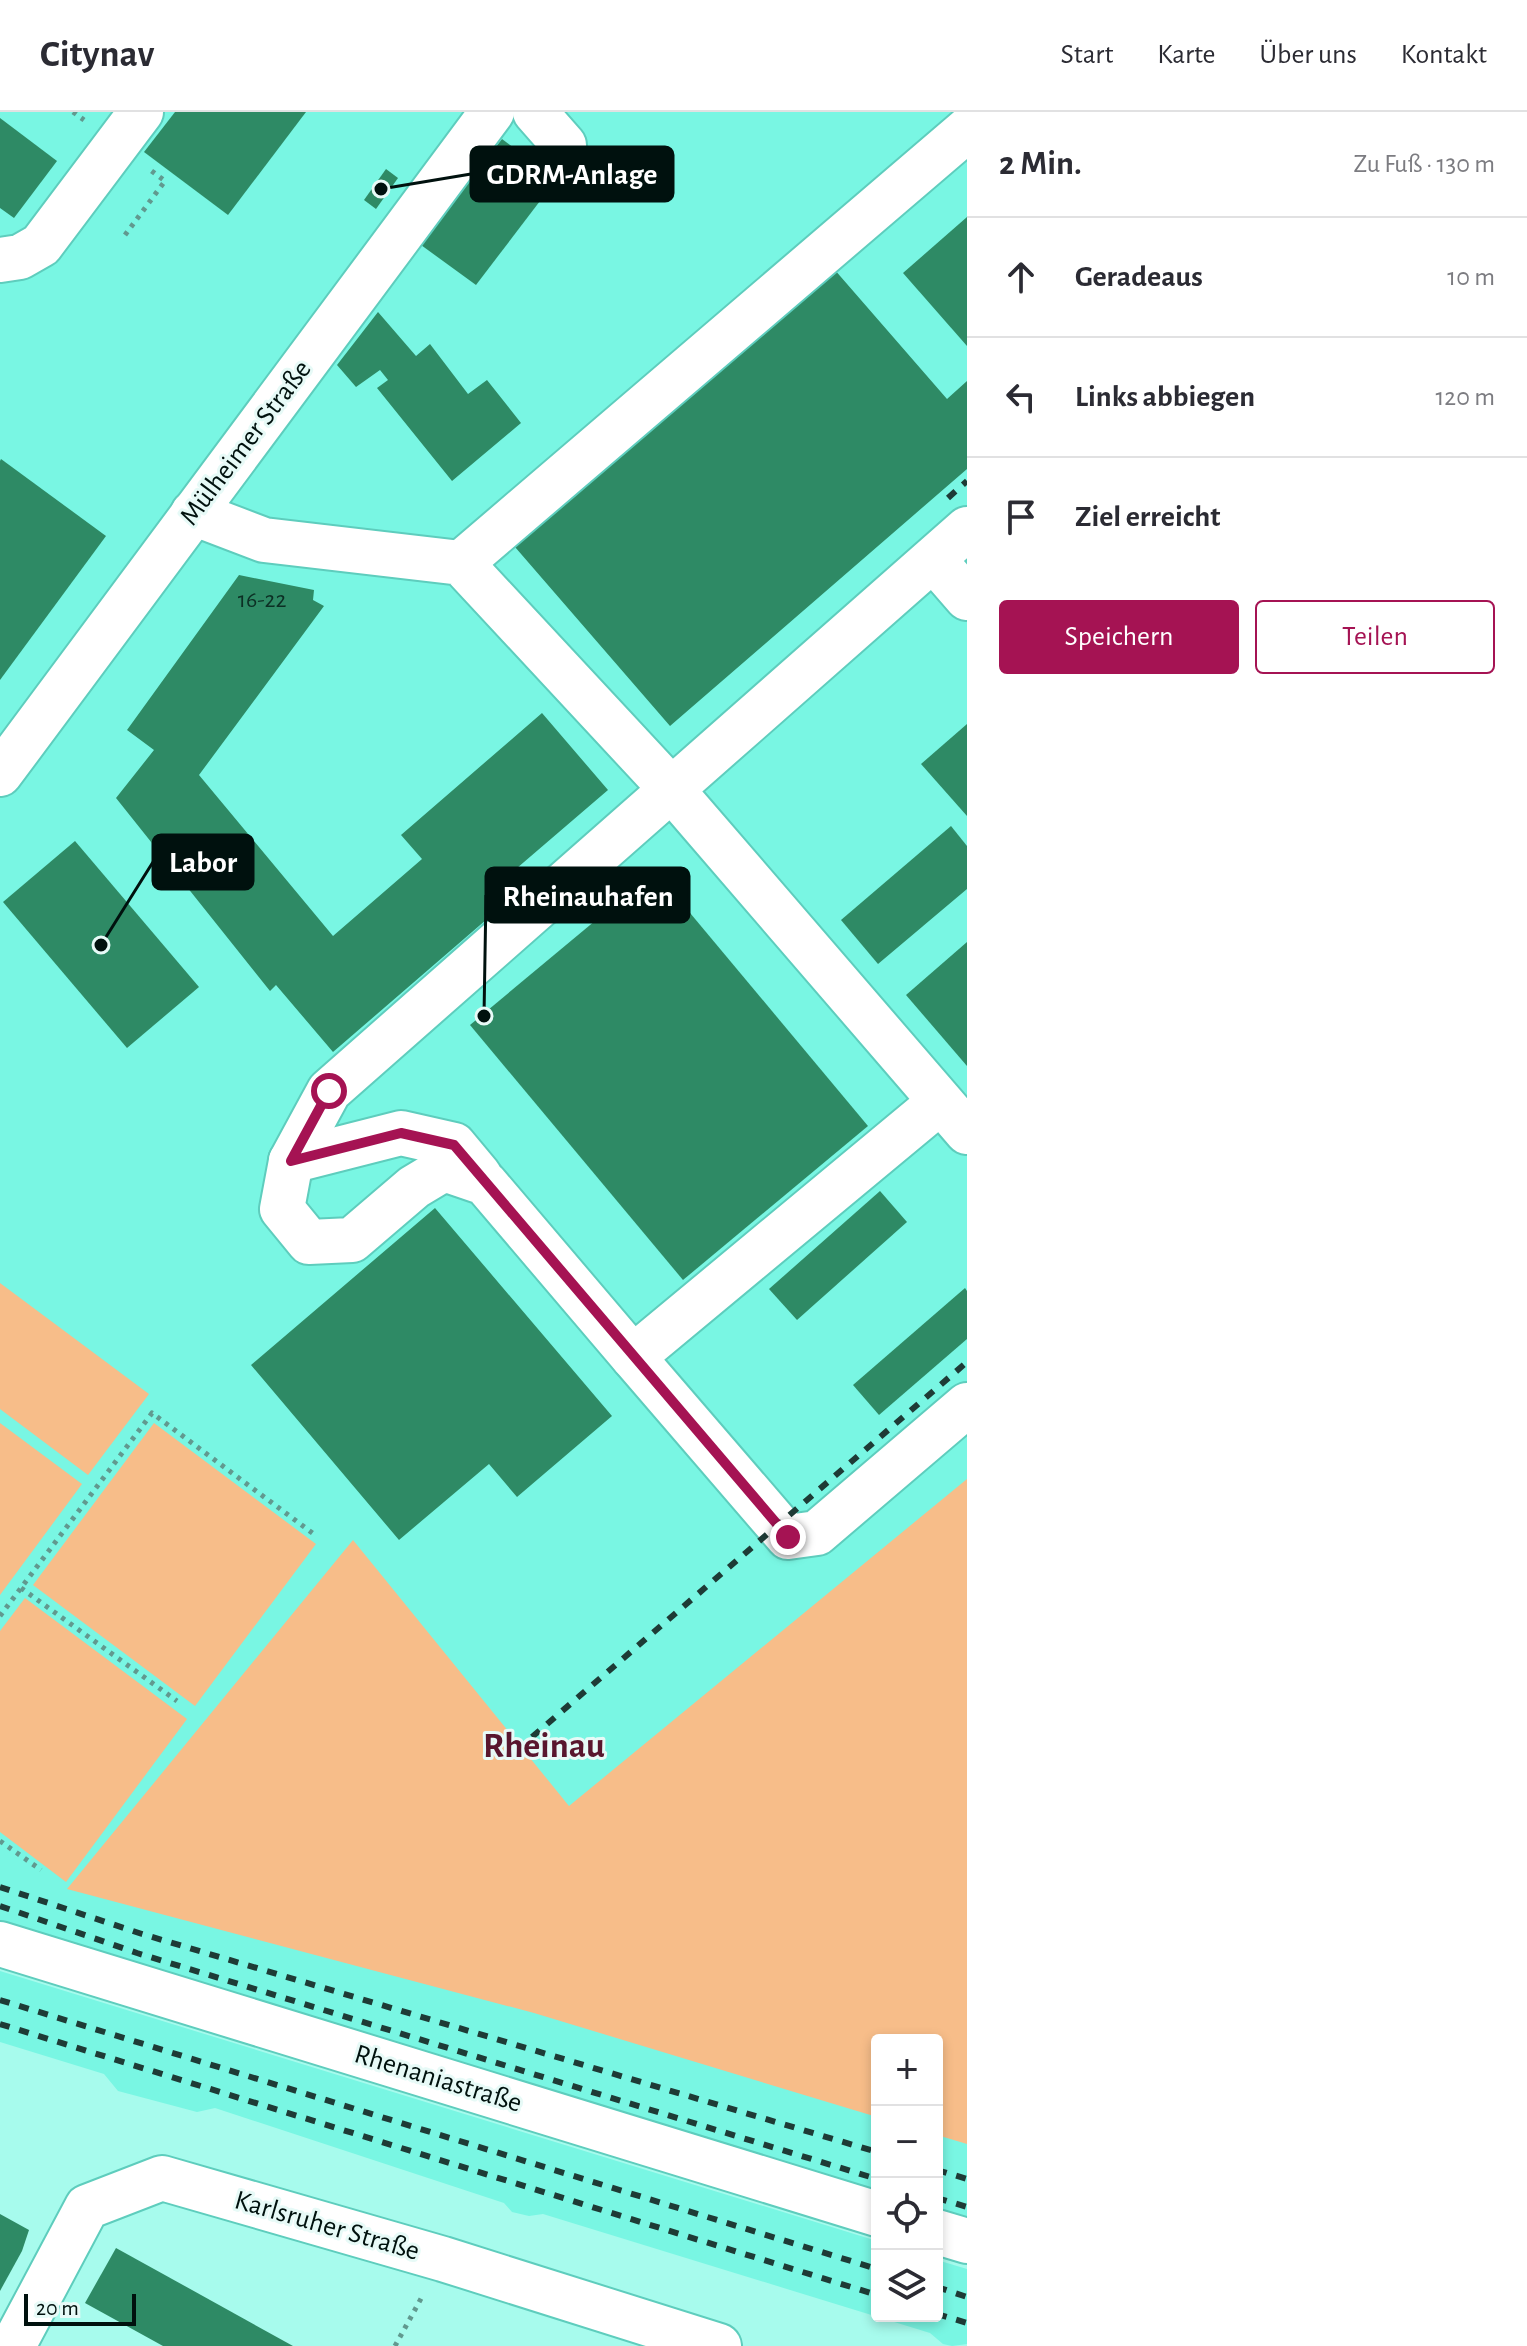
<!DOCTYPE html>
<html lang="de">
<head>
<meta charset="utf-8">
<style>
  body { margin:0; font-family:"Alegreya Sans",sans-serif; background:#f2f2f3; color:#2b2b33 }
  .controls { position:absolute; right:24px; bottom:24px; display:grid; overflow:hidden; border-radius:8px; box-shadow:0 4px 12px #0003 }
  .controls button { width:72px; height:72px; display:grid; place-items:center; padding:0; border:0; border-bottom:2px solid #e1e1e2; background:#fff; color:#2b2b33; font:40px sans-serif }
  .scale { position:absolute; left:24px; bottom:20px; width:112px; box-sizing:border-box; padding-left:8px; border:4px solid #00110e; border-top:0; font-size:22px; line-height:28px; white-space:nowrap; color:#00110e; -webkit-text-stroke:6px #e7faf7; paint-order:stroke }
  .stop { position:absolute; width:24px; height:24px; margin:-18px; border:6px solid #a51353; border-radius:50%; background:#fff }
  .stop.end { background:#a51353; border-color:#fff; box-shadow:0 2px 8px #0008 }
  .list { margin:0; padding:0; list-style:none }
  h2 { display:flex; justify-content:space-between; align-items:center; height:104px; margin:0; padding:0 32px; font-size:34px }
  h2 small { font-size:26px; font-weight:400; color:#7c7c81 }
  .list li { display:grid; grid-template-columns:52px 1fr auto; gap:24px; align-items:center; box-sizing:border-box; height:120px; padding:0 32px; border-top:2px solid #e1e1e2 }
  .list b { display:block; font-size:30px; white-space:nowrap }
  .list em { font-size:26px; font-style:normal; color:#7c7c81 }
  .actions { display:flex; gap:16px; padding:24px 32px }
  .actions a { flex:1; padding:18px 0; border:2px solid #a51353; border-radius:8px; text-align:center; font-size:28px; color:#a51353 }
  .actions .main { background:#a51353; color:#fff }
  .icon { flex:none; width:44px; height:44px; fill:none; stroke:currentColor; stroke-width:2; stroke-linecap:round; stroke-linejoin:round }
  .map { position:relative; flex:none; width:967px; height:2234px; overflow:hidden }
  header { display:flex; align-items:center; gap:48px; box-sizing:border-box; height:112px; padding:0 40px; background:#fff; border-bottom:2px solid #e1e1e2 }
  header strong { font-size:38px }
  nav { display:flex; gap:44px; margin-inline-start:auto; font-size:28px }
  main { display:flex }
  aside { flex:1; background:#fff }
  .map>svg:first-child { display:block }
</style>
</head>
<body>
<header>
<strong>Citynav</strong>
<nav><a>Start</a><a>Karte</a><a>Über uns</a><a>Kontakt</a></nav>
</header>
<main>
<div class="map">
<svg width="967" height="2234" viewBox="0 0 967 2234">
  <rect width="100%" height="100%" fill="#a7fbed"/>
  <g fill="#79f6e3">
    <path d="M0,0H967V2107L937,2098V1928H877V2079L0,1809Z"/>
    <path d="M0,1859L877,2129V2204H937V2148L967,2157V2232L952,2234L943,2232L930,2221L543,2102L529,2104L512,2100L504,2091L215,1996L197,2000L118,1979L104,1962L0,1930Z"/>
  </g>
  <g fill="#f7bd89">
    <path d="M0,1171L149,1282L88,1363L0,1297Z"/>
    <path d="M0,1311L82,1372L0,1483Z"/>
    <path d="M154,1311L316,1432L195,1594L33,1473Z"/>
    <path d="M967,1367V2032L937,2023V1928H877V2005L534,1901L67,1777L353,1428L569,1694Z"/>
    <path d="M25,1486L187,1607L66,1770L0,1720V1519Z"/>
  </g>
  <g fill="#2e8a65">
    <path d="M175,0H306L228,103L144,40Z"/>
    <path d="M0,6L57,49L14,106L0,96Z"/>
    <path d="M502,27L556,68L476,173L421,133Z"/>
    <path d="M386,57L398,66L376,97L364,88Z"/>
    <path d="M967,105V234L903,161Z"/>
    <path d="M834,157L947,287L967,269V357L670,614L515,435Z"/>
    <path d="M378,200L416,244L430,232L468,282L487,268L521,311L452,369L377,276L388,268L380,258L356,275L337,253Z"/>
    <path d="M1,347L106,424L0,568V349Z"/>
    <path d="M239,463L314,478L313,488L324,494L199,663L333,824L422,747L401,723L542,601L608,678L489,780L501,795L333,940L276,873L270,879L116,686L154,638L127,618Z"/>
    <path d="M967,612V704L921,652Z"/>
    <path d="M951,714L967,734V777L878,852L841,808Z"/>
    <path d="M75,729L199,875L127,936L3,790Z"/>
    <path d="M655,759L868,1014L683,1168L470,913Z"/>
    <path d="M967,830V954L906,883Z"/>
    <path d="M880,1079L907,1110L797,1208L769,1177Z"/>
    <path d="M435,1096L612,1304L517,1385L489,1352L399,1428L251,1253Z"/>
    <path d="M965,1176L967,1179V1227L879,1303L853,1273Z"/>
    <path d="M0,2102L29,2118L22,2139L0,2179Z"/>
    <path d="M116,2136L192,2178L293,2234H163L85,2191Z"/>
  </g>
  <g fill="none" stroke-linecap="round" stroke-linejoin="round">
    <g stroke="#5ecdbd" stroke-width="48">
      <g id="minor">
        <path d="M535,0L564,33"/>
        <path d="M0,148L20,145L41,133L141,0"/>
        <path d="M193,401L264,428L461,451L673,679L967,1020"/>
        <path d="M934,448L967,486"/>
        <path d="M461,451L967,18"/>
        <path d="M0,662L492,0"/>
        <path d="M940,990L633,1245L788,1425L817,1421L967,1293"/>
        <path d="M291,1049L401,1021L454,1033L479,1063"/>
        <path d="M633,1245L485,1071L444,1057L414,1075L352,1128L309,1130L282,1097L291,1049L329,979L967,417"/>
        <path d="M0,1832L877,2102"/>
        <path d="M937,2120L967,2129"/>
        <path d="M13,2234L87,2095L162,2066L443,2147L719,2234"/>
      </g>
    </g>
    <g stroke="#61998f" stroke-width="5" stroke-dasharray="4 6" stroke-linecap="butt">
      <path d="M73,0L84,8"/>
      <path d="M125,123L165,69L149,57"/>
      <path d="M21,1476L177,1589"/>
      <path d="M0,1504L152,1301L315,1423"/>
      <path d="M0,1729L41,1758"/>
      <path d="M395,2234L423,2183"/>
    </g>
    <use href="#minor" stroke="#fff" stroke-width="44"/>
    <g stroke="#1e3b36" stroke-width="6" stroke-dasharray="10 10" stroke-linecap="butt">
      <path d="M948,386L967,369"/>
      <path d="M532,1625L967,1250"/>
      <path d="M0,1775L142,1822L877,2040"/>
      <path d="M0,1794L137,1841L877,2067"/>
      <path d="M0,1888L877,2157"/>
      <path d="M0,1912L877,2183"/>
      <path d="M937,2058L967,2067"/>
      <path d="M937,2086L967,2095"/>
      <path d="M937,2175L967,2185"/>
      <path d="M937,2202L967,2211"/>
    </g>
  </g>
  <g fill="none" stroke-linecap="round" stroke-linejoin="round">
    <path stroke="#a51353" stroke-width="10" d="M329,979L291,1049L401,1021L454,1033L788,1425"/>
  </g>
  <g text-anchor="middle" dominant-baseline="central" stroke-width="6" stroke-linejoin="round" paint-order="stroke">
    <g font-size="24" fill="#0c2f24">
      <text x="262" y="488">16-22</text>
    </g>
    <g font-size="28" fill="#00110e" stroke="#e7faf7">
      <text transform="translate(246 331) rotate(-53)">Mülheimer Straße</text>
      <text transform="translate(438 1967) rotate(17)">Rhenaniastraße</text>
      <text transform="translate(327 2114) rotate(16)">Karlsruher Straße</text>
    </g>
    <g font-size="36" font-weight="bold" fill="#59162e" stroke="#e7faf7">
      <text x="544" y="1634">Rheinau</text>
    </g>
  </g>
  <path fill="none" stroke="#00110e" stroke-width="3" d="M381 77L471 62M101 833L153 750M484 904L486 783"/>
  <g fill="#00110e" stroke="#e7faf7" stroke-width="3">
    <circle cx="381" cy="77" r="8"/>
    <circle cx="101" cy="833" r="8"/>
    <circle cx="484" cy="904" r="8"/>
  </g>
  <g fill="#00110e" stroke="#00110e" stroke-width="3">
    <rect x="471" y="35" width="202" height="54" rx="8"/>
    <rect x="153" y="723" width="100" height="54" rx="8"/>
    <rect x="486" y="756" width="203" height="54" rx="8"/>
  </g>
  <g font-size="30" text-anchor="middle" font-weight="bold" fill="#fff">
    <text x="572" y="72">GDRM-Anlage</text>
    <text x="203" y="760">Labor</text>
    <text x="588" y="794">Rheinauhafen</text>
  </g>
</svg>
<div class="controls">
<button>+</button>
<button>−</button>
<button><svg class="icon" aria-label="locate" viewBox="0 0 24 24"><circle cx="12" cy="12" r="6"/><path d="M12 2v4M12 18v4M2 12h4M18 12h4"/></svg></button>
<button><svg class="icon" aria-label="layers" viewBox="0 0 24 24"><path d="M12 4l9 5-9 5-9-5zM3 14l9 5 9-5"/></svg></button>
</div>
<div class="scale">20 m</div>
<div class="stop" style="left:329px;top:979px"></div>
<div class="stop end" style="left:788px;top:1425px"></div>
</div>
<aside>
<h2>2 Min.<small>Zu Fuß · 130 m</small></h2>
<ul class="list">
<li><svg class="icon" aria-label="ahead" viewBox="0 0 24 24"><path d="M12 20V5M6 11l6-6 6 6"/></svg><div><b>Geradeaus</b></div><em>10 m</em></li>
<li><svg class="icon" aria-label="left" viewBox="0 0 24 24"><path d="M17 20v-9H6M10 6l-5 5 5 5"/></svg><div><b>Links abbiegen</b></div><em>120 m</em></li>
<li><svg class="icon" aria-label="arrive" viewBox="0 0 24 24"><path d="M6 21V4h12l-3 4 3 4H6"/></svg><div><b>Ziel erreicht</b></div></li>
</ul>
<div class="actions"><a class="main">Speichern</a><a>Teilen</a></div>
</aside>
</main>
</body>
</html>
